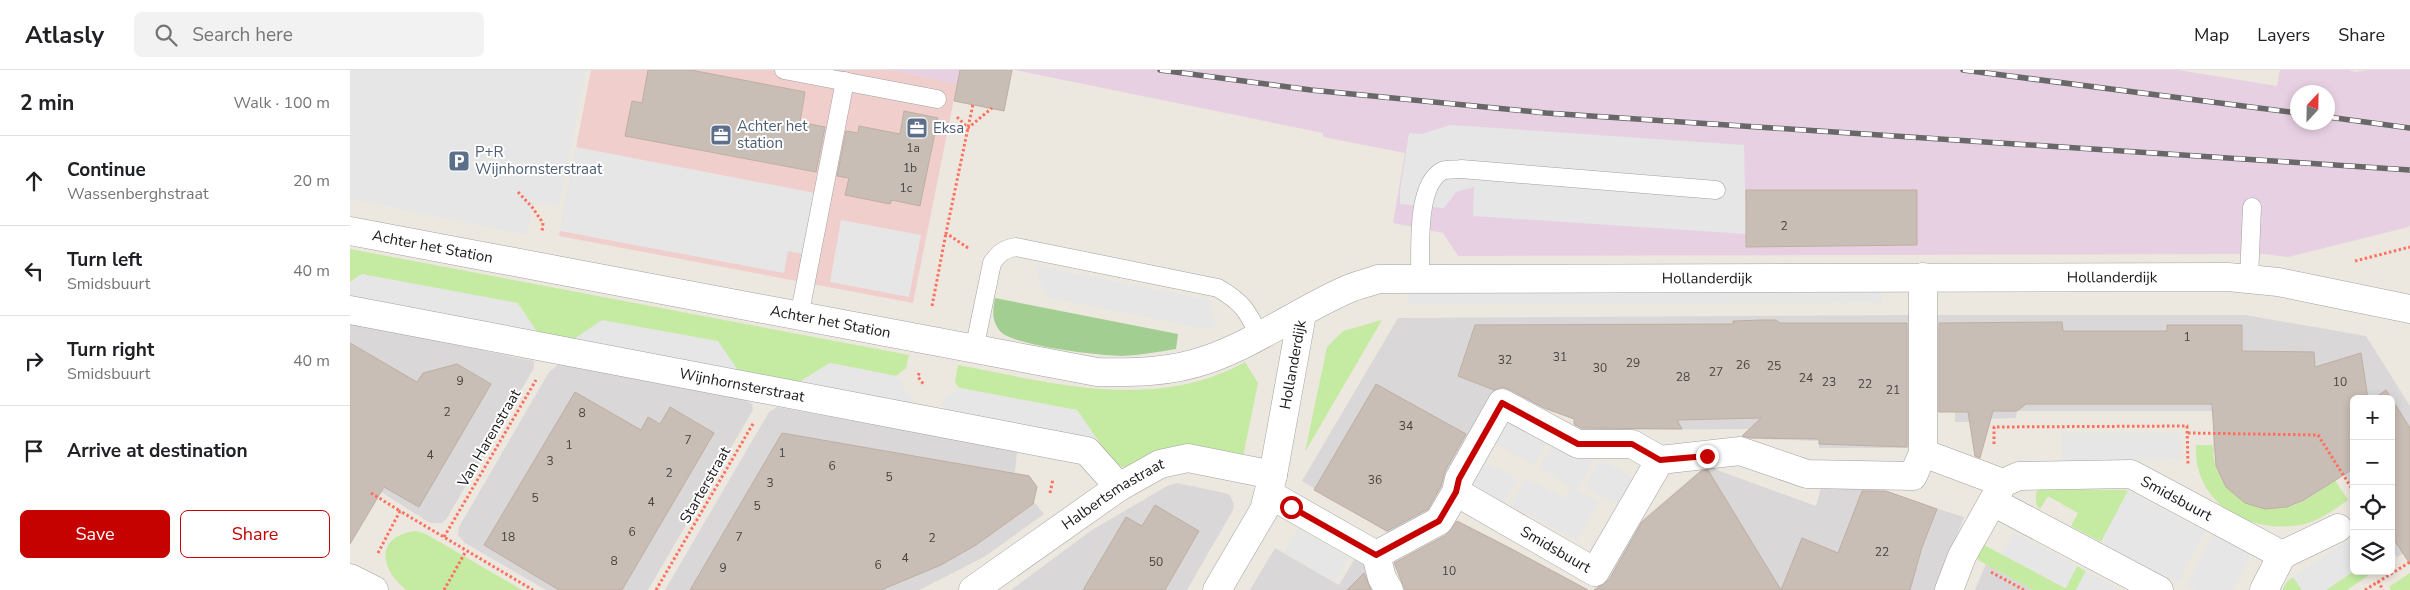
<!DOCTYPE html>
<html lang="en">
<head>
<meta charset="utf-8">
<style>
  body { margin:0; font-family:"Nunito Sans",sans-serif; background:#f2f2f2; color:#202124 }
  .controls { position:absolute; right:15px; bottom:15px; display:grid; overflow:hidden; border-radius:8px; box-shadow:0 2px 8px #0003 }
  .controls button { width:45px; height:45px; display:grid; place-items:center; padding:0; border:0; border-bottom:1px solid #e0e0e0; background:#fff; color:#202124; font:25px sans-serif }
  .compass { position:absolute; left:1940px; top:15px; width:45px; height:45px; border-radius:50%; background:#fff; box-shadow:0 2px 8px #0003; rotate:22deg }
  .stop { position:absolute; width:15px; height:15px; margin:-11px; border:4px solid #c50200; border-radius:50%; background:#fff }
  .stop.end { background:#c50200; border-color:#fff; box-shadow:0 1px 5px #0008 }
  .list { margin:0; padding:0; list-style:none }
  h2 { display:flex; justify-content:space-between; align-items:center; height:65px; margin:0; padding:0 20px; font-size:21px }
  h2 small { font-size:16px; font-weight:400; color:#757577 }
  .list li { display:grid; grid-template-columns:32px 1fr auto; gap:15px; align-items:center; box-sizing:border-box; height:90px; padding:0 20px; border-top:1px solid #e0e0e0 }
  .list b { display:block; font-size:19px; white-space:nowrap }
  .list p { margin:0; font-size:16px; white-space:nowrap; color:#757577 }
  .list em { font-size:16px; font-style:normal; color:#757577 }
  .actions { display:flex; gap:10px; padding:15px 20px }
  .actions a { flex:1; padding:11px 0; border:1px solid #c50200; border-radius:8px; text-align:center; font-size:18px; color:#c50200 }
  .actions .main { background:#c50200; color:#fff }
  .icon { flex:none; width:28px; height:28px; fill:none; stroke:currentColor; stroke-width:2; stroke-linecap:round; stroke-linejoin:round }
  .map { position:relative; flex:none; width:2060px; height:520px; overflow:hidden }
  header { display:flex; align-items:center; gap:30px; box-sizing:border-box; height:70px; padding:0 25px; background:#fff; border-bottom:1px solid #e0e0e0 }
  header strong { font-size:24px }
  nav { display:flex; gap:28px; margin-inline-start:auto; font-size:18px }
  .search { width:350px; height:45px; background:#f2f2f2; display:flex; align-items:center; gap:12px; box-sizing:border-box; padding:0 18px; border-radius:8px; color:#757577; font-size:19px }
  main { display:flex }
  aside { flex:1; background:#fff }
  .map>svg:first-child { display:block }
</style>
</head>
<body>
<header>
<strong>Atlasly</strong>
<div class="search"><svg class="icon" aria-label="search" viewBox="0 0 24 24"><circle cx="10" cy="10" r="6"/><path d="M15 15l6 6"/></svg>Search here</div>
<nav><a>Map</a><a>Layers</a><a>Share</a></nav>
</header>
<main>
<aside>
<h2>2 min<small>Walk · 100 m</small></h2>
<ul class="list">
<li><svg class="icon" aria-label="ahead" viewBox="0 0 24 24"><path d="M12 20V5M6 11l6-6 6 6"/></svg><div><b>Continue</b><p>Wassenberghstraat</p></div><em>20 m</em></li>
<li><svg class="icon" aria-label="left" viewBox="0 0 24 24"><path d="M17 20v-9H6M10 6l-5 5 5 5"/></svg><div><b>Turn left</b><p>Smidsbuurt</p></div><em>40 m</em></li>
<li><svg class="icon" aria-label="right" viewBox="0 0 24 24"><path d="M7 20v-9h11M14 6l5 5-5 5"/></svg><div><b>Turn right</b><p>Smidsbuurt</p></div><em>40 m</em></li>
<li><svg class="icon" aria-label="arrive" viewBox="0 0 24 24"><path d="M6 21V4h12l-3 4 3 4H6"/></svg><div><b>Arrive at destination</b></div></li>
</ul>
<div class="actions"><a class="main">Save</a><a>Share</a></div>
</aside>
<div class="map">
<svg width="2060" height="520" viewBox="0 0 2060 520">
  <rect width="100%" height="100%" fill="#ede8df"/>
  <g fill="#d9d7d7">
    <path d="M1565,245L1563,378H1469V371L1411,369V359L1224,360V348L1150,322L1077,447L1043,466L952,411L1048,248Z"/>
    <path d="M1585,245H1895L2016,266L2060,336V492L2054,483L2047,487L2041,478V329H2004V420L1994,405L1953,431L1938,437L1925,439L1908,437L1896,433L1885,425L1869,404L1863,380V341H1667L1666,348L1638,349L1636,366L1623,367L1620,352H1605V342H1587Z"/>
    <path d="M0,253L184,291V298L97,448L92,453H80L17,413L0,437Z"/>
    <path d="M209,294L393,329L402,334L403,340L298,520H196L115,473L108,465L109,457L199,302Z"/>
    <path d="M427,337L667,381L665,403L679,405L687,416L684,432L694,444L634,487L569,520H315L419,342Z"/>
    <path d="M1356,396L1466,436L1471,418L1512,417L1513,415L1614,447L1585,520H1246L1274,465Z"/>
    <path d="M827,413L875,423L880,425L884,435L883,440L837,520H661L742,460L817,416Z"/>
    <path d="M925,478L989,515L1007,485L1012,487L1030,520H900Z"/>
    <path d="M1636,494L1683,520H1625Z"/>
  </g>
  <path fill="#f0cecc" d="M241,0H542L607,14L563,233L209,166Z"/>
  <g fill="#e7d0e2" fill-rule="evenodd">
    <path d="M542,0H610L607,14Z"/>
    <path d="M665,0H1828L1927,16L1930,0H1998L2005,2L2018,0H2060V155L2059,157L1938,187L1913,184L1108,186L1093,163L1043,153L1055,83L973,67V63ZM1948,22H1978V52H1948Z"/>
  </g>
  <g fill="#c4eba1">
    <path d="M0,179L559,285L556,298L546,306L480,293L446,314L189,265L12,204L0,212Z"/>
    <path d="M1032,250L955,382L977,277L993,261Z"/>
    <path d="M895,292L908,313L893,387L837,376H823L777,398L765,395L727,340L609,318L605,312L608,295C704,313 805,342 895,292Z"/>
    <path d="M1846,375H1863C1861,415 1899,446 1938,437C1955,433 1970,420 1985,410L1998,430C1984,440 1967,452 1950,455C1897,464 1843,432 1846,375Z"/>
    <path d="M1691,419L1775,420L1778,421L1751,472L1721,456L1728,443L1698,426L1690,439C1685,435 1686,429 1686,422Z"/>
    <path d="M66,461L76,464L172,520H56C30,499 24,466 66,461Z"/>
    <path d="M1634,475L1715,518L1727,496L1736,501L1726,520H1683L1628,490L1627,485Z"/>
    <path d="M2004,501H2025L1997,520H1976Z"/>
    <path d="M2060,503V520H2041L2039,517Z"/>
    <path d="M1943,507L1952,520H1932L1937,512Z"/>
  </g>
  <path fill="#a2cf91" d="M645,228L828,264L826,279C808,282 790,285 772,286C751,286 662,276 650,261C641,250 643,240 645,228Z"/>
  <g fill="#e6e6e6">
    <path d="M0,0H236L209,136L184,132L177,165L0,129Z"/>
    <path d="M1101,55L1394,75L1396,164L1123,146L1124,117L1106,122L1094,138L1050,134V121L1059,63L1072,64Z"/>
    <path d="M226,77L465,123L453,184L438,181L434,203L210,161Z"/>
    <path d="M491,150L571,165L559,227L480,212Z"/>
    <path d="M684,195L859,230L866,256L856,259L696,227Z"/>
    <path d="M12,204L168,233L189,265L0,229V212Z"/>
    <path d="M1532,222V233L1058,234V223Z"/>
    <path d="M252,250L368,271L390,303L221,271Z"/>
    <path d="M480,293L546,306L568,338L446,314Z"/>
    <path d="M610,318L727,340L748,371L592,342L594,328Z"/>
    <path d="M1161,346L1199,369L1184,395L1146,374Z"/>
    <path d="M1712,363H1831V389L1712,390Z"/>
    <path d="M1205,371L1243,393L1227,420L1248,432L1227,470L1160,435L1176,408L1214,429L1221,416L1189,398Z"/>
    <path d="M1129,388L1167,410L1151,437L1113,415Z"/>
    <path d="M1251,389L1289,412L1274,438L1235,417Z"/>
    <path d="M1778,421L1855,462L1828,513L1751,472Z"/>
    <path d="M948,458L999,488L985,512L934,482Z"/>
    <path d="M1664,463L1727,496L1716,518L1652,484Z"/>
    <path d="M1863,464L1901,484L1882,520H1846L1836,515Z"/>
    <path d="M2003,467L2004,501L1976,520H1952L1943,507Z"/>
    <path d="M1736,501L1771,520H1726Z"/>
  </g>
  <g fill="#c9beb5" stroke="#bfaea1">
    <path d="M298,0H341L455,22L450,52L475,57L466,102L275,66L282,31L292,33Z"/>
    <path d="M610,0H662L654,41L604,31Z"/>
    <path d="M554,41L588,48L570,136L542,130L540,134L495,125L499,108L487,106L496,61L508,63L509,56L550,64Z"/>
    <path d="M1396,120H1567V175L1396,177Z"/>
    <path d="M1413,250H1426L1430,253H1557V377L1469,374V369L1400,368L1392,366L1411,348L1327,350L1332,359L1232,358L1224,354V349L1194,338L1159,319L1152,317L1144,320L1108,306L1125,255L1383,254V251Z"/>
    <path d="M1712,252L1713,261H1817V255H1892V281L1964,282L1965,297L2011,283L2018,329H2004V406L2000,401L1954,430L1937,437L1915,439L1895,433L1876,417L1866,396L1862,334H1676L1667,341H1643L1630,388L1625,386L1618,342H1589V253Z"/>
    <path d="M0,273L67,312L73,303L107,294L141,314L69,437L34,417L0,474Z"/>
    <path d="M1026,314L1116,364L1095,401L1091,416L1078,439L1037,461L964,420Z"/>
    <path d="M2036,320L2060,358V494L2041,465V329H2023Z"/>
    <path d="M225,322L291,360L298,347L310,354L320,337L364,363L272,520H209L134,475Z"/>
    <path d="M432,363L679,406L687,417L683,434L626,475L591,495L531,520H340Z"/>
    <path d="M1358,400L1431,520H1244L1259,510L1292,452L1351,401Z"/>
    <path d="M1512,421H1536L1587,439L1572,477L1560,520H1431L1452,468L1488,483Z"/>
    <path d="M805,435L849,461L815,520H733L776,447L792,456Z"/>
    <path d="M1107,451L1158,477L1238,520H1055L1044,493L1096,465Z"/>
    <path d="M1014,503L1021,520H997Z"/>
  </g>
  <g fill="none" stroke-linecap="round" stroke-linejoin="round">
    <g stroke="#a1a1a1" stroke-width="19">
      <g id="lane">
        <path d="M434,0L587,29"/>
        <path d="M1070,209C1071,182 1065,116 1092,101C1096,99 1106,100 1111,99L1366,120"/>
        <path d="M1899,209L1902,137"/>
        <path d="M449,247L495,11"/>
        <path d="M624,280L642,193C649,183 654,179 666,177L868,218C892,232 898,241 909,266"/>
      </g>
    </g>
    <g stroke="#a1a1a1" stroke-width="29">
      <g id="street">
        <path id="s1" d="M0,161L747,302C784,303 821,302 856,290C906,273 948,241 996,220C1006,215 1018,213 1028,209L1878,207L1928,212L2060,239"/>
        <path id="s2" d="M0,240L737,381L769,417"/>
        <path d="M1573,383L1653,413"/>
        <path id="s3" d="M1106,422L1245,502L1310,390"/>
        <path d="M919,424L1026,485L1032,508L1039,520"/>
        <path d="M1643,432L1809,520"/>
        <path d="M1026,485L1089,451L1106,422L1109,409L1152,333L1228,374H1282L1310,390L1390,381L1457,404L1563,406L1573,383V207"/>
        <path d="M0,508L24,520"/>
        <path id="s4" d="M623,520L769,417L810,394L838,388L923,405"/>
        <path id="s5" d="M867,520L914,440L923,405L952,244"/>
        <path id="s6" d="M1599,520L1612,486L1653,413L1669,406L1781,404L1932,485L1988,458"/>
        <path d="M1914,520L1932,485"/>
      </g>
    </g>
    <g stroke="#ff705e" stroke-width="3" stroke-dasharray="2.5 2.5" stroke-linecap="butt">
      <path d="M607,47L618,58L642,38"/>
      <path d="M168,122L182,137L193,153L192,162"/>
      <path d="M618,178L596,163L623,34"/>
      <path d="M2005,191L2060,177"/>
      <path d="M582,236L596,163"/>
      <path d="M569,303L568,307L574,315"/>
      <path d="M1838,363L1968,365L2004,422"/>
      <path d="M1644,374V357L1837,356L1838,395"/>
      <path d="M21,423L50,441"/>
      <path d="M700,423L703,409"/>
      <path d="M94,467L186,310"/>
      <path d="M28,483L50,441L183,520"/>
      <path d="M1641,502L1674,520"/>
      <path d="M2028,511L2033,520"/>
      <path d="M94,520L116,481"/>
      <path d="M306,520L404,352"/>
      <path d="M2015,520L2060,492"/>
    </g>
    <use href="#lane" stroke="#fff" stroke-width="18"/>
    <use href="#street" stroke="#fff" stroke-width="28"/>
    <g stroke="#686868" stroke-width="5.5">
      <g id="rail">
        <path d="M810,0L961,20L1196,43L2060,100"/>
        <path d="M1613,0L1948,43"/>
        <path d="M1978,47L2060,58"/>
      </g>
    </g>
    <use href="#rail" stroke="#fff" stroke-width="4" stroke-dasharray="11" stroke-linecap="butt"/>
  </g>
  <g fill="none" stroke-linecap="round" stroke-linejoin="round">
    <path stroke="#c50200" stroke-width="6" d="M941,437L1026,485L1089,451L1106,422L1109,409L1152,333L1228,374H1282L1310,390L1357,386"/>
  </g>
  <defs>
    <g id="office-square" transform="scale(1.125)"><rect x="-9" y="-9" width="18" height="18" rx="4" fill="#5c6f8a" stroke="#fff"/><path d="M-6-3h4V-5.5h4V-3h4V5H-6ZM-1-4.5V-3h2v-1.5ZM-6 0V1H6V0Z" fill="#fff"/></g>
    <g id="parking-square" transform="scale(1.125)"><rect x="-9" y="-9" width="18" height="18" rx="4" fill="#5c6f8a" stroke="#fff"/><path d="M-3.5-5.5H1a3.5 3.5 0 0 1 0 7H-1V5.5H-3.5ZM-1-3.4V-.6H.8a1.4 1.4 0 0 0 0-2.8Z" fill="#fff"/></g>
  </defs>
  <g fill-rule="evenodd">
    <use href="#office-square" x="567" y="58"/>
    <use href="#office-square" x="371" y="65"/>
    <use href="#parking-square" x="109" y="91"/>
  </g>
  <g text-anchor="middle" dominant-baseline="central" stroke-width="4" stroke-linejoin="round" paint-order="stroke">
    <g font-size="12" fill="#464341">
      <text x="563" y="78">1a</text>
      <text x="560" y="98">1b</text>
      <text x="556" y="118">1c</text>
      <text x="1434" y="156">2</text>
      <text x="1837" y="267">1</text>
      <text x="1210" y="287">31</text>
      <text x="1155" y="290">32</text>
      <text x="1283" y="293">29</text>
      <text x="1393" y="295">26</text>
      <text x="1424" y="296">25</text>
      <text x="1250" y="298">30</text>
      <text x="1366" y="302">27</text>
      <text x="1333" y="307">28</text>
      <text x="1456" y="308">24</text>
      <text x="110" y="311">9</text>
      <text x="1479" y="312">23</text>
      <text x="1990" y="312">10</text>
      <text x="1515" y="314">22</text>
      <text x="1543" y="320">21</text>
      <text x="97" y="342">2</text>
      <text x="232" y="343">8</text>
      <text x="1056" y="356">34</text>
      <text x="338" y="370">7</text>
      <text x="219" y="375">1</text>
      <text x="432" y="383">1</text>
      <text x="80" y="385">4</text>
      <text x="200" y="391">3</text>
      <text x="482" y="396">6</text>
      <text x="319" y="403">2</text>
      <text x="539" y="407">5</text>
      <text x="1025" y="410">36</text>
      <text x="420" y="413">3</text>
      <text x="185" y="428">5</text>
      <text x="301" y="432">4</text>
      <text x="407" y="436">5</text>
      <text x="282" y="462">6</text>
      <text x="158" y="467">18</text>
      <text x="389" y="467">7</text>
      <text x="582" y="468">2</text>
      <text x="1532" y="482">22</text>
      <text x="555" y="488">4</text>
      <text x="264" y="491">8</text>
      <text x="806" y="492">50</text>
      <text x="528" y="495">6</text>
      <text x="373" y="498">9</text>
      <text x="1099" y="501">10</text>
    </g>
    <g font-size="15" fill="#4e5e75" stroke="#fff" text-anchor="start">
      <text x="387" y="56">Achter het<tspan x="387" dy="17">station</tspan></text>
      <text x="583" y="58">Eksa</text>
      <text x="125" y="82">P+R<tspan x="125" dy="17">Wijnhornsterstraat</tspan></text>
    </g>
    <g font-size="15" fill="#1a1a1a" stroke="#fff">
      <text stroke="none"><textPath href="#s1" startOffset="84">Achter het Station</textPath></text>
      <text stroke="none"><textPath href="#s1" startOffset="1795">Hollanderdijk</textPath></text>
      <text stroke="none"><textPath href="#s1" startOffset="1390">Hollanderdijk</textPath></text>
      <text stroke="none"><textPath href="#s1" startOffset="489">Achter het Station</textPath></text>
      <text stroke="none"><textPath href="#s5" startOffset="241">Hollanderdijk</textPath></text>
      <text stroke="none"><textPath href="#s2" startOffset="399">Wijnhornsterstraat</textPath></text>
      <text transform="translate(139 368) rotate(-60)">Van Harenstraat</text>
      <text transform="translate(355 415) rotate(-60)">Starterstraat</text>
      <text stroke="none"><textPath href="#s4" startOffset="170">Halbertsmastraat</textPath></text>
      <text stroke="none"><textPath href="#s6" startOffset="301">Smidsbuurt</textPath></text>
      <text stroke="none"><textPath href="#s3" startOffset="115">Smidsbuurt</textPath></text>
    </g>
  </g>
</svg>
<div class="controls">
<button>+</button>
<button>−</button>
<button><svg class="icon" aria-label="locate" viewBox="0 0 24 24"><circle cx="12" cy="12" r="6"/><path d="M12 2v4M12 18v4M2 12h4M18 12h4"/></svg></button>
<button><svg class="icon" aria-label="layers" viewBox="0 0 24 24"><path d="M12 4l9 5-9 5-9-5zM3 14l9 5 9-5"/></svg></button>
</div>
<svg class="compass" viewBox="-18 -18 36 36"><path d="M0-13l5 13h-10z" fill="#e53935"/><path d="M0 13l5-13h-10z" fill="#757577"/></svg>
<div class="stop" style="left:941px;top:437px"></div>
<div class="stop end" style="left:1357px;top:386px"></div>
</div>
</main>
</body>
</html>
